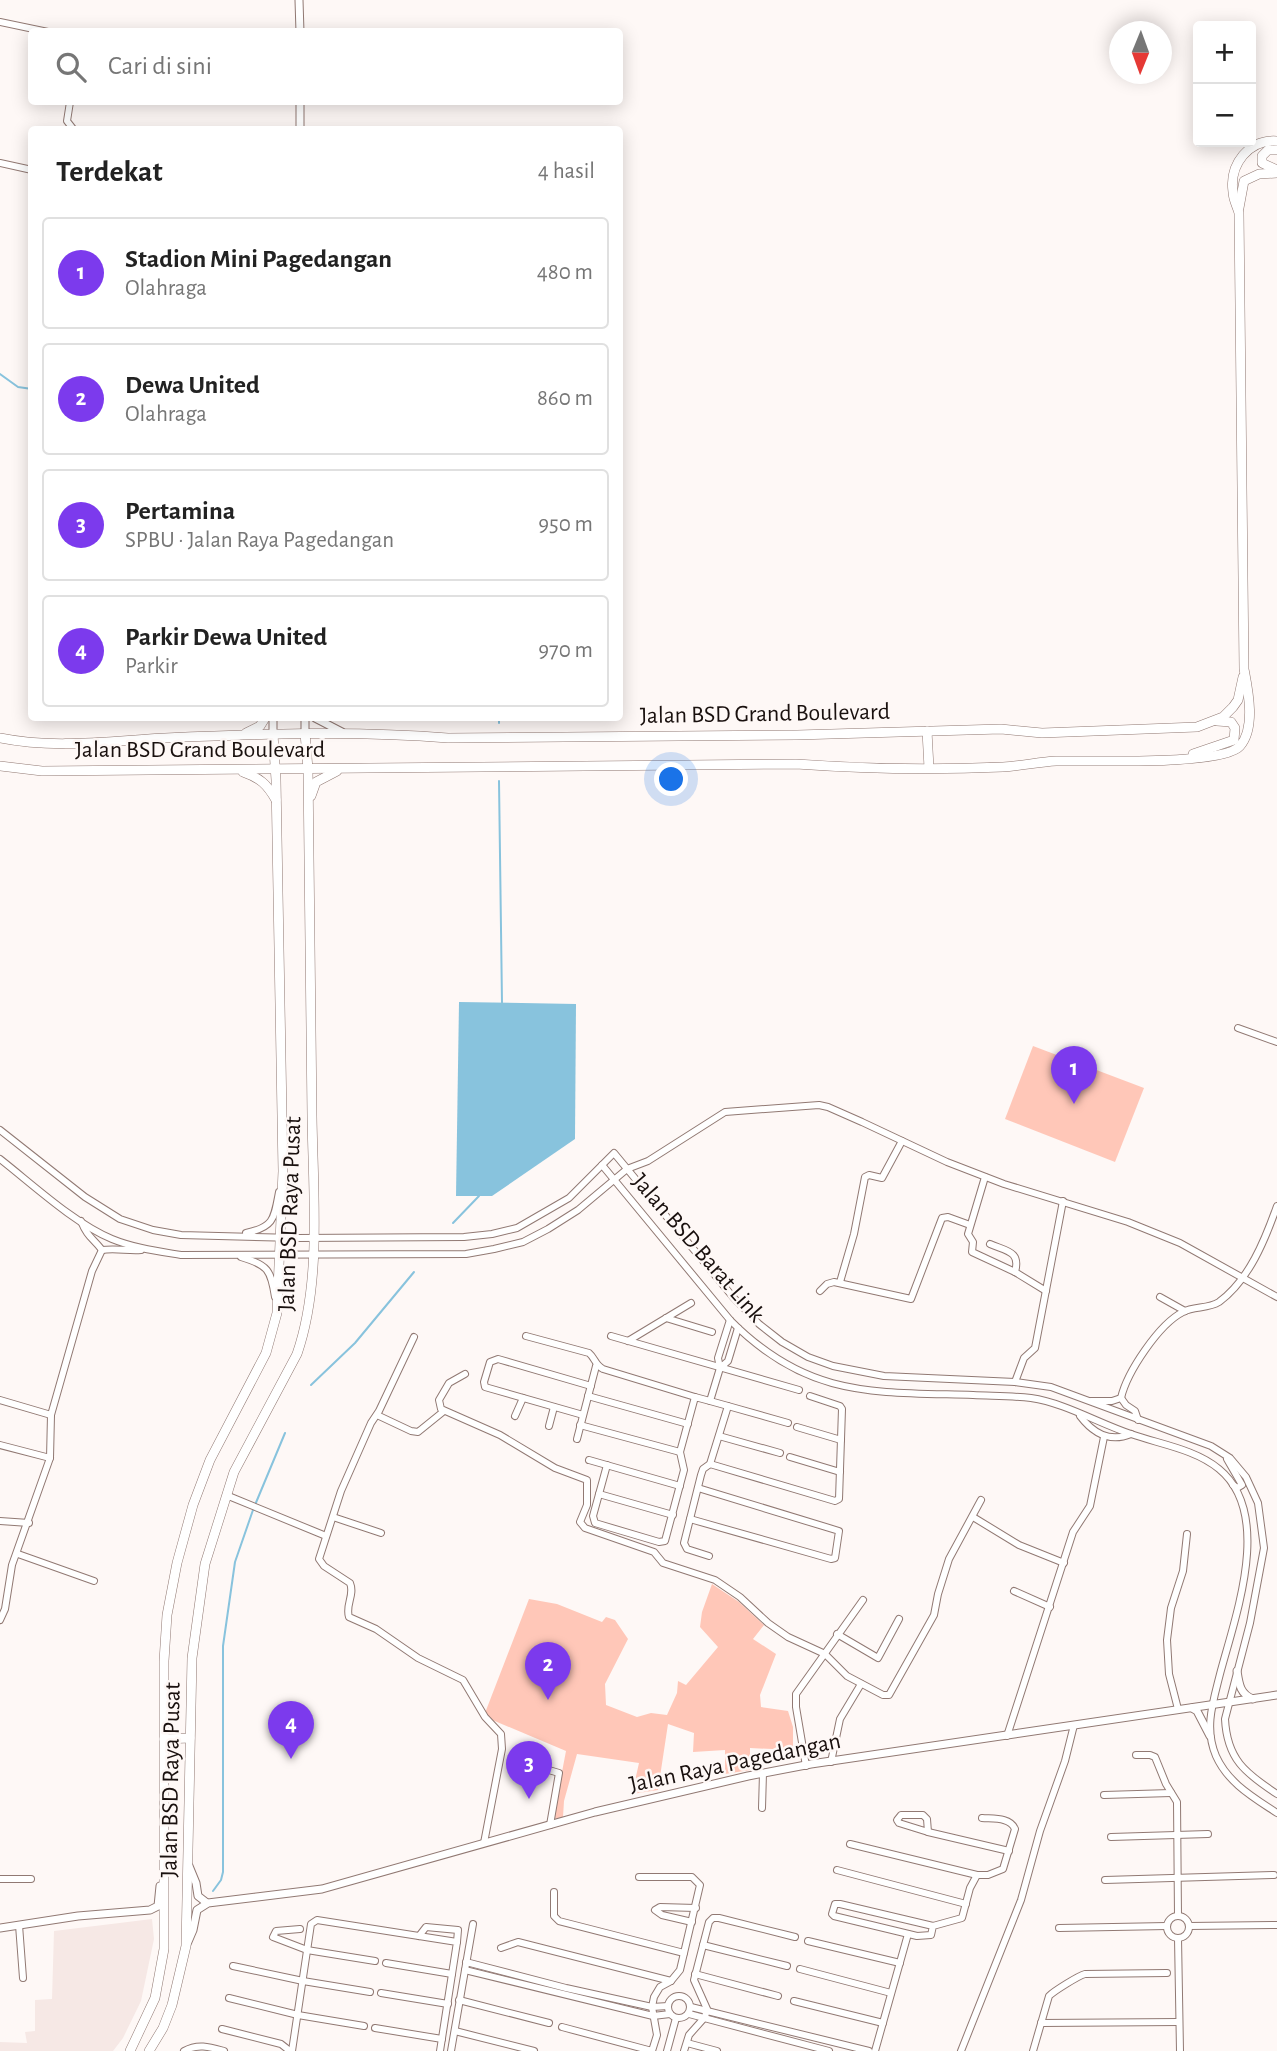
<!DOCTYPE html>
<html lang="id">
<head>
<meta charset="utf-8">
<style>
  body { margin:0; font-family:"Alegreya Sans",sans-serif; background:#f6f6f6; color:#222 }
  .controls { position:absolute; right:21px; top:21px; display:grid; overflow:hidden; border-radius:7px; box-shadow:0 4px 18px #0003 }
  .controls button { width:63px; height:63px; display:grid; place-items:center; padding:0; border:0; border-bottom:2px solid #e0e0e0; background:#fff; color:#222; font:35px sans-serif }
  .compass { position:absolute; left:1109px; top:21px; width:63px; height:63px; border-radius:50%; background:#fff; box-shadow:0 4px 18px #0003; rotate:181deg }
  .you { position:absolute; left:672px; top:780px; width:24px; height:24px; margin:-18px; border:5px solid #fff; border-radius:50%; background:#1a73e8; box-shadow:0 0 0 10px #1a73e833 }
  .badge { display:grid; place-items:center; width:46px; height:46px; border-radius:50%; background:#7c3aed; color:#fff; font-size:23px; font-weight:700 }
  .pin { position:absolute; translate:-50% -58px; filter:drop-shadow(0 2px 4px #0008) }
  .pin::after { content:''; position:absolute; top:37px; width:24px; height:21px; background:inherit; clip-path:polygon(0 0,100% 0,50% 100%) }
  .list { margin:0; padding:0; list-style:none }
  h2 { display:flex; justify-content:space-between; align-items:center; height:91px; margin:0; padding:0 28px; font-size:30px }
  h2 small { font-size:23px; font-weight:400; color:#767676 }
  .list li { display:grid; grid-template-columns:46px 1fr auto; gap:21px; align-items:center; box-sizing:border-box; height:112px; margin:0 14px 14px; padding:0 14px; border:2px solid #e0e0e0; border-radius:7px }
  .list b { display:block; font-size:26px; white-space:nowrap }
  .list p { margin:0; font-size:23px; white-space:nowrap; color:#767676 }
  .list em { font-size:23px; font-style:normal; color:#767676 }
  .icon { flex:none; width:38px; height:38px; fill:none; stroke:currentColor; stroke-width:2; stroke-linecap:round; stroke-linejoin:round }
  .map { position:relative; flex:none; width:1277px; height:2051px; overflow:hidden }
  .search { position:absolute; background:#fff; box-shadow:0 4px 18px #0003; left:28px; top:28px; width:595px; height:77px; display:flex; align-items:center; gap:18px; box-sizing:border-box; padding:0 24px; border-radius:7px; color:#767676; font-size:26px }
  .panel { position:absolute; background:#fff; box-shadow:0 4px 18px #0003; left:28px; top:126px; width:595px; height:595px; border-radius:7px }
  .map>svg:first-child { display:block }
</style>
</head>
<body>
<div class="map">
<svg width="1277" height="2051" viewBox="0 0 1277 2051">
  <rect width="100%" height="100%" fill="#fef8f6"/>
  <path fill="#f6e8e5" d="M152,1919L154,1939L141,2001L123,2038L113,2051H0V2042L27,2043L25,2032L35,2031V2000L52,1999L54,1931Z"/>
  <g fill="#ffc7b8">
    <path d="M1033,1046L1144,1088L1115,1162L1005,1119Z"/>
    <path d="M712,1584L739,1602L764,1625L753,1639L776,1654L760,1695L761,1707L788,1711L793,1727V1750L750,1748V1770L725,1774V1750L693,1752L694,1733L668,1724L658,1790L632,1794L639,1763L577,1754L564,1801L563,1817L553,1819L566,1751L490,1719L485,1713L529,1599L557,1604L602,1622L606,1617L615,1620L628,1639L605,1684L606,1705L637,1717L651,1713L667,1715L677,1693L678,1681L686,1685L718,1647L700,1627L702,1612Z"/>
  </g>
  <path fill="#88c3dd" d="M459,1002L576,1004L575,1139L492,1196H456Z"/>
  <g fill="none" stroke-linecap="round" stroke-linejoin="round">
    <g stroke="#88c3dd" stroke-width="2">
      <path d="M0,374L18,387L32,389"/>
      <path d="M499,718V723"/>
      <path d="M499,781L502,1003"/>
      <path d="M453,1223L479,1196"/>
      <path d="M311,1385L355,1343L414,1272"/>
      <path d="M255,1505L285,1433"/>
      <path d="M213,1891L221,1880L223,1872V1646L235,1562L253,1510"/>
    </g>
    <g stroke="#917973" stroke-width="8">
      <g id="minor">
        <path d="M0,22L48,32"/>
        <path d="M70,102L67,121L74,130"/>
        <path d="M0,163L32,170"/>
        <path d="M1238,1028L1277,1042"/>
        <path d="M0,1130L85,1197L120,1219L153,1230L181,1235L297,1238L464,1237L492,1234L517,1228L569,1198L614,1153L733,1297L759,1324L782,1342L808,1357L833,1366L884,1376L1015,1382L1051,1387L1211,1446L1230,1458L1246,1477L1258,1503L1264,1548L1250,1623L1225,1719C1227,1759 1245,1773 1277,1794"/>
        <path d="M0,1159C32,1184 75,1224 112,1239C134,1248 157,1251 181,1255L466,1254L494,1249L523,1242L548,1229L578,1210L627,1169L648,1161L725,1112L819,1105L828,1107L862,1122L947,1162L1004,1184L1128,1222L1180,1243L1277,1297"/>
        <path d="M602,1165L730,1320C807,1398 872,1392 973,1395C993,1396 1012,1396 1031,1398C1065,1403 1098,1423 1131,1434C1159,1444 1195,1449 1219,1469C1274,1514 1235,1617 1220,1674C1213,1702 1204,1728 1216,1756C1228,1783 1253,1797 1277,1813"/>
        <path d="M985,1177L968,1234L973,1242L972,1252L1015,1272"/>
        <path d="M81,1221C88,1238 92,1237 102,1250"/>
        <path d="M246,1233C274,1227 274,1219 279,1192"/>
        <path d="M990,1244C1006,1251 1021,1251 1015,1272L1046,1291"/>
        <path d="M102,1250C115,1248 128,1251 141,1250"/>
        <path d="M241,1257C268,1265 271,1270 275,1297"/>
        <path d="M840,1282L854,1234L865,1177L869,1175L882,1178L902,1141"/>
        <path d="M820,1291L827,1284L834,1282L911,1299L942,1218L948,1217L970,1225"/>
        <path d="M1160,1297L1185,1311"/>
        <path d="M666,1318L712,1332"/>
        <path d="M526,1336L589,1353C595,1358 595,1365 603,1369L695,1397"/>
        <path d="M611,1336L799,1390"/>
        <path d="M414,1337L379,1411L371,1423L341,1491L319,1559L324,1566L350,1583C355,1595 345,1605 349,1617L376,1629L418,1658L463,1680L485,1717L501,1734L502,1749L484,1843"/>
        <path d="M628,1341L691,1303"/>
        <path d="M720,1368L728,1361L738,1328"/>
        <path d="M465,1374L449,1383L439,1400L441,1409L500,1435L555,1468L587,1480V1505L580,1522L585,1528L654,1552L663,1563L715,1580L740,1597L768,1623L788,1637L825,1654L847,1676L883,1695H889L934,1615L938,1594L949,1559L981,1500"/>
        <path d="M1015,1382L1024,1358L1035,1348L1063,1201"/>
        <path d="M588,1396L688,1424"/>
        <path d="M1121,1398C1127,1372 1159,1324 1183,1312C1194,1306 1208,1309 1219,1302C1249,1280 1265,1240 1277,1206"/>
        <path d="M0,1400L51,1415"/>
        <path d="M1091,1401H1112L1121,1398L1126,1405L1135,1411L1138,1420"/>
        <path d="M728,1406L788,1423"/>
        <path d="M377,1415L411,1431L418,1432L444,1411"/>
        <path d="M583,1415L485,1387L484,1382L490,1362L498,1359L591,1386"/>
        <path d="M515,1416L523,1398"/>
        <path d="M1080,1416C1093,1433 1109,1443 1131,1434"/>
        <path d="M580,1425L680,1452"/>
        <path d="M549,1426L554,1407"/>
        <path d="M797,1427L841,1440"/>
        <path d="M719,1436L780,1453"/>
        <path d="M577,1439L596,1366"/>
        <path d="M0,1445L50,1458"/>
        <path d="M790,1457L840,1472"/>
        <path d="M1227,1459L1242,1485L1237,1488L1233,1485"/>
        <path d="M589,1460L680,1486"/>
        <path d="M710,1464L835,1501L839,1499L842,1409L840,1406L810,1396"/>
        <path d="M607,1465L593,1516L595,1523L659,1542L665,1541L684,1470L680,1452L695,1397L710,1401"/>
        <path d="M599,1494L673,1515"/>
        <path d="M226,1495L326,1536"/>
        <path d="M333,1517L381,1533"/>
        <path d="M973,1517L1019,1545L1064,1563"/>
        <path d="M690,1519L831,1559L835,1558L839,1531L698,1488"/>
        <path d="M0,1521L29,1523"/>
        <path d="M18,1554L94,1581"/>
        <path d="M709,1556L687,1549L684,1543L701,1475L703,1469L710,1464L728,1406L710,1401L720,1368L718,1358L730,1320"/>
        <path d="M1014,1591L1050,1607"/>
        <path d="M0,1620L5,1609L12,1565L50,1458L51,1415L92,1271L102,1250"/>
        <path d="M837,1634L878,1658L899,1619"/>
        <path d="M1178,1709L1169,1674L1167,1640L1171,1608L1183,1571L1187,1534"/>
        <path d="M1007,1736L1073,1532L1090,1506L1104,1437"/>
        <path d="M1136,1755H1150L1155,1757L1166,1784L1177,1802L1178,1916"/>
        <path d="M831,1762L840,1719L861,1684"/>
        <path d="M532,1765L559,1773L550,1825"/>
        <path d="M806,1766L796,1707V1694L863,1600"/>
        <path d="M1104,1795L1171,1793"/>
        <path d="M762,1808L763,1773"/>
        <path d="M901,1815H923L927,1819L928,1832L899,1823L897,1820Z"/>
        <path d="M928,1832L1009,1851"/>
        <path d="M1111,1837L1208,1834"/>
        <path d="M850,1844L977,1875"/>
        <path d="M837,1870L966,1904"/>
        <path d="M0,1879H31"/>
        <path d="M1105,1880L1274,1875"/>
        <path d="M554,1892V1916L559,1921L684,1953"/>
        <circle cx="1178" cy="1927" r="11"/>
        <path d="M692,1922L662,1915L655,1910L660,1907L696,1908"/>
        <path d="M19,1925L23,1978"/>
        <path d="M933,1926L931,1935L917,1936L834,1916L832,1914L835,1904H840L933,1926L962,1918L970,1888L977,1875H988L1003,1869L1015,1829C1010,1817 993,1819 982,1818"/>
        <path d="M1189,1926L1277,1925"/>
        <path d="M1059,1928L1167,1926"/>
        <path d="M300,1929L276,1931L273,1937L307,1950L375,1961"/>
        <path d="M419,1936L426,1927L458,1930L457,1942"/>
        <path d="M1178,1938L1180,2051"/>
        <path d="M808,1941L900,1963"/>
        <path d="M703,1945L787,1966"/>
        <path d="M501,1948L518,1942L671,1981"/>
        <path d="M466,1962L566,1988L652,2007L668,2006"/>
        <path d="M386,1963L452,1974"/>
        <path d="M233,1966L303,1981L370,1992"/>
        <path d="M800,1969L891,1993"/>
        <path d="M465,1970L653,2016L670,2014"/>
        <path d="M695,1974L778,1996"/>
        <path d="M381,1993L448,2004"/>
        <circle cx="679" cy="2007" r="11"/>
        <path d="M229,1998L298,2015L364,2026"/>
        <path d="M459,2000L549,2023"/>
        <path d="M794,2001L883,2023"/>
        <path d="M691,2007L869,2051"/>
        <path d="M689,2014L829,2051"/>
        <path d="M1041,2023L1179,2022"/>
        <path d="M562,2027L652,2051L657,2035L652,2007L654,1997L660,1987L671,1981L680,1970L700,1885L692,1877H639"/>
        <path d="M375,2028L442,2039"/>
        <path d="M222,2029L281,2044L290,2051"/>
        <path d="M455,2031L534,2051"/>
        <path d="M687,2043L717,2051"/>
        <path d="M184,2051C198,2043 210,2047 224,2051"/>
        <path d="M292,2051L311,1924L317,1920L457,1942L440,2051"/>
        <path d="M451,2051L473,1924"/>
        <path d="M667,2051L676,2018"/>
        <path d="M684,2051L689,2035L705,2017L707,2009L694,1980L709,1922L713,1918H719L795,1937"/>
        <path d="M875,2051L908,1934"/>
        <path d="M961,2051L1021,1900L1040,1831L1065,1761L1074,1725"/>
        <path d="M1033,2051L1049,1996C1054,1991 1078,1976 1085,1974L1167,1973"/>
      </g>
    </g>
    <g stroke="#917973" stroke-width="9">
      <g id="tertiary">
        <path d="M299,0L300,32"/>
        <path d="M300,102V130"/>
        <path d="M273,718V734"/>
        <path d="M305,718V733"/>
        <path d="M315,718L342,732"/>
        <path d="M1237,1671C1239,1684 1240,1694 1253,1699"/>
        <path d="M1192,1708L1197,1711L1210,1736"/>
        <path d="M189,1866L196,1883L198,1896L207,1903"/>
        <path d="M0,1928L78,1916L150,1910L158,1906L160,1886"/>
        <path d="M187,1944L193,1930L197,1910L208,1903L322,1889L595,1812L748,1776L811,1764L1277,1695"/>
      </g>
    </g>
    <g stroke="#917973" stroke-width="10">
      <g id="secondary">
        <path d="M1277,150H1268L1262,156V163L1277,170"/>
        <path d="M1239,208L1244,181L1259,174L1277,173"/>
        <path d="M927,731L929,768"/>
        <path d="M246,733L260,726L265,718"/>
        <path d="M0,738C53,749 111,741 165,738C259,734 353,730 448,738L797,735L1001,729L1042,733L1197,727L1223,717L1233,707L1238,700L1243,677"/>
        <path d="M1193,754L1234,740L1235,728L1231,722L1217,721"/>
        <path d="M0,766L42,771L796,764C865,769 934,770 1003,767C1021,766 1039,762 1056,761C1088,760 1223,766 1240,746C1256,728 1248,690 1244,669L1239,213C1237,206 1233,199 1233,192C1229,164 1249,139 1277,141"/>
        <path d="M243,772C260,778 267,784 276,800"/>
        <path d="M311,796L316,782L337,771"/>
        <path d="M164,1739L190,1738"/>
        <path d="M130,2051L155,1998L164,1949V1661L167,1615L177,1563L193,1505L210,1460L266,1353L277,1313L283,1171L276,780L273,734"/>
        <path d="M149,2051L163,2028L172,2005L186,1946L192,1658L205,1564L234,1472L297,1354C322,1282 313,1192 312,1116C310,1000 309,884 308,769L305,733"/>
      </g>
    </g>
    <use href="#minor" stroke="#fff" stroke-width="6"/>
    <use href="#tertiary" stroke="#fff" stroke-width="7"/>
    <use href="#secondary" stroke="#fff" stroke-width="9"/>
  </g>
  <g text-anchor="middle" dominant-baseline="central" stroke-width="5" stroke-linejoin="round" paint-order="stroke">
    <g font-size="24" fill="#19100e" stroke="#fef8f6">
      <text transform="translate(765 714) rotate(-1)">Jalan BSD Grand Boulevard</text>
      <text x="200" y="750">Jalan BSD Grand Boulevard</text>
      <text transform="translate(290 1214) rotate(-88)">Jalan BSD Raya Pusat</text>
      <text transform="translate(698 1248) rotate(49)">Jalan BSD Barat Link</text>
      <text transform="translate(735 1763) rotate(-12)">Jalan Raya Pagedangan</text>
      <text transform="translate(171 1780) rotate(-89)">Jalan BSD Raya Pusat</text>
    </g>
  </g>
</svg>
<div class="controls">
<button>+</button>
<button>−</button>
</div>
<svg class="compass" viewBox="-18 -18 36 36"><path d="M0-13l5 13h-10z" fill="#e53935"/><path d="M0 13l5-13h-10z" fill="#767676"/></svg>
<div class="you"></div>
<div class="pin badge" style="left:1074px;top:1104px">1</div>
<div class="pin badge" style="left:548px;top:1700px">2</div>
<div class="pin badge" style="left:529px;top:1799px">3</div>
<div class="pin badge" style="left:291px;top:1759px">4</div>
<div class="search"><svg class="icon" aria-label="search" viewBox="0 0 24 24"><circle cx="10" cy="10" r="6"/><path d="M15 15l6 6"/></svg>Cari di sini</div>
<section class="panel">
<h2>Terdekat<small>4 hasil</small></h2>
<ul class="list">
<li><span class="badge">1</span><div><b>Stadion Mini Pagedangan</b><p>Olahraga</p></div><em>480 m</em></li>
<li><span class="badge">2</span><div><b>Dewa United</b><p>Olahraga</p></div><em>860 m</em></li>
<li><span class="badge">3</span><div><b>Pertamina</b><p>SPBU · Jalan Raya Pagedangan</p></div><em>950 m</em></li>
<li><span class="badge">4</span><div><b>Parkir Dewa United</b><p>Parkir</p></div><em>970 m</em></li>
</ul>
</section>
</div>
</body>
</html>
